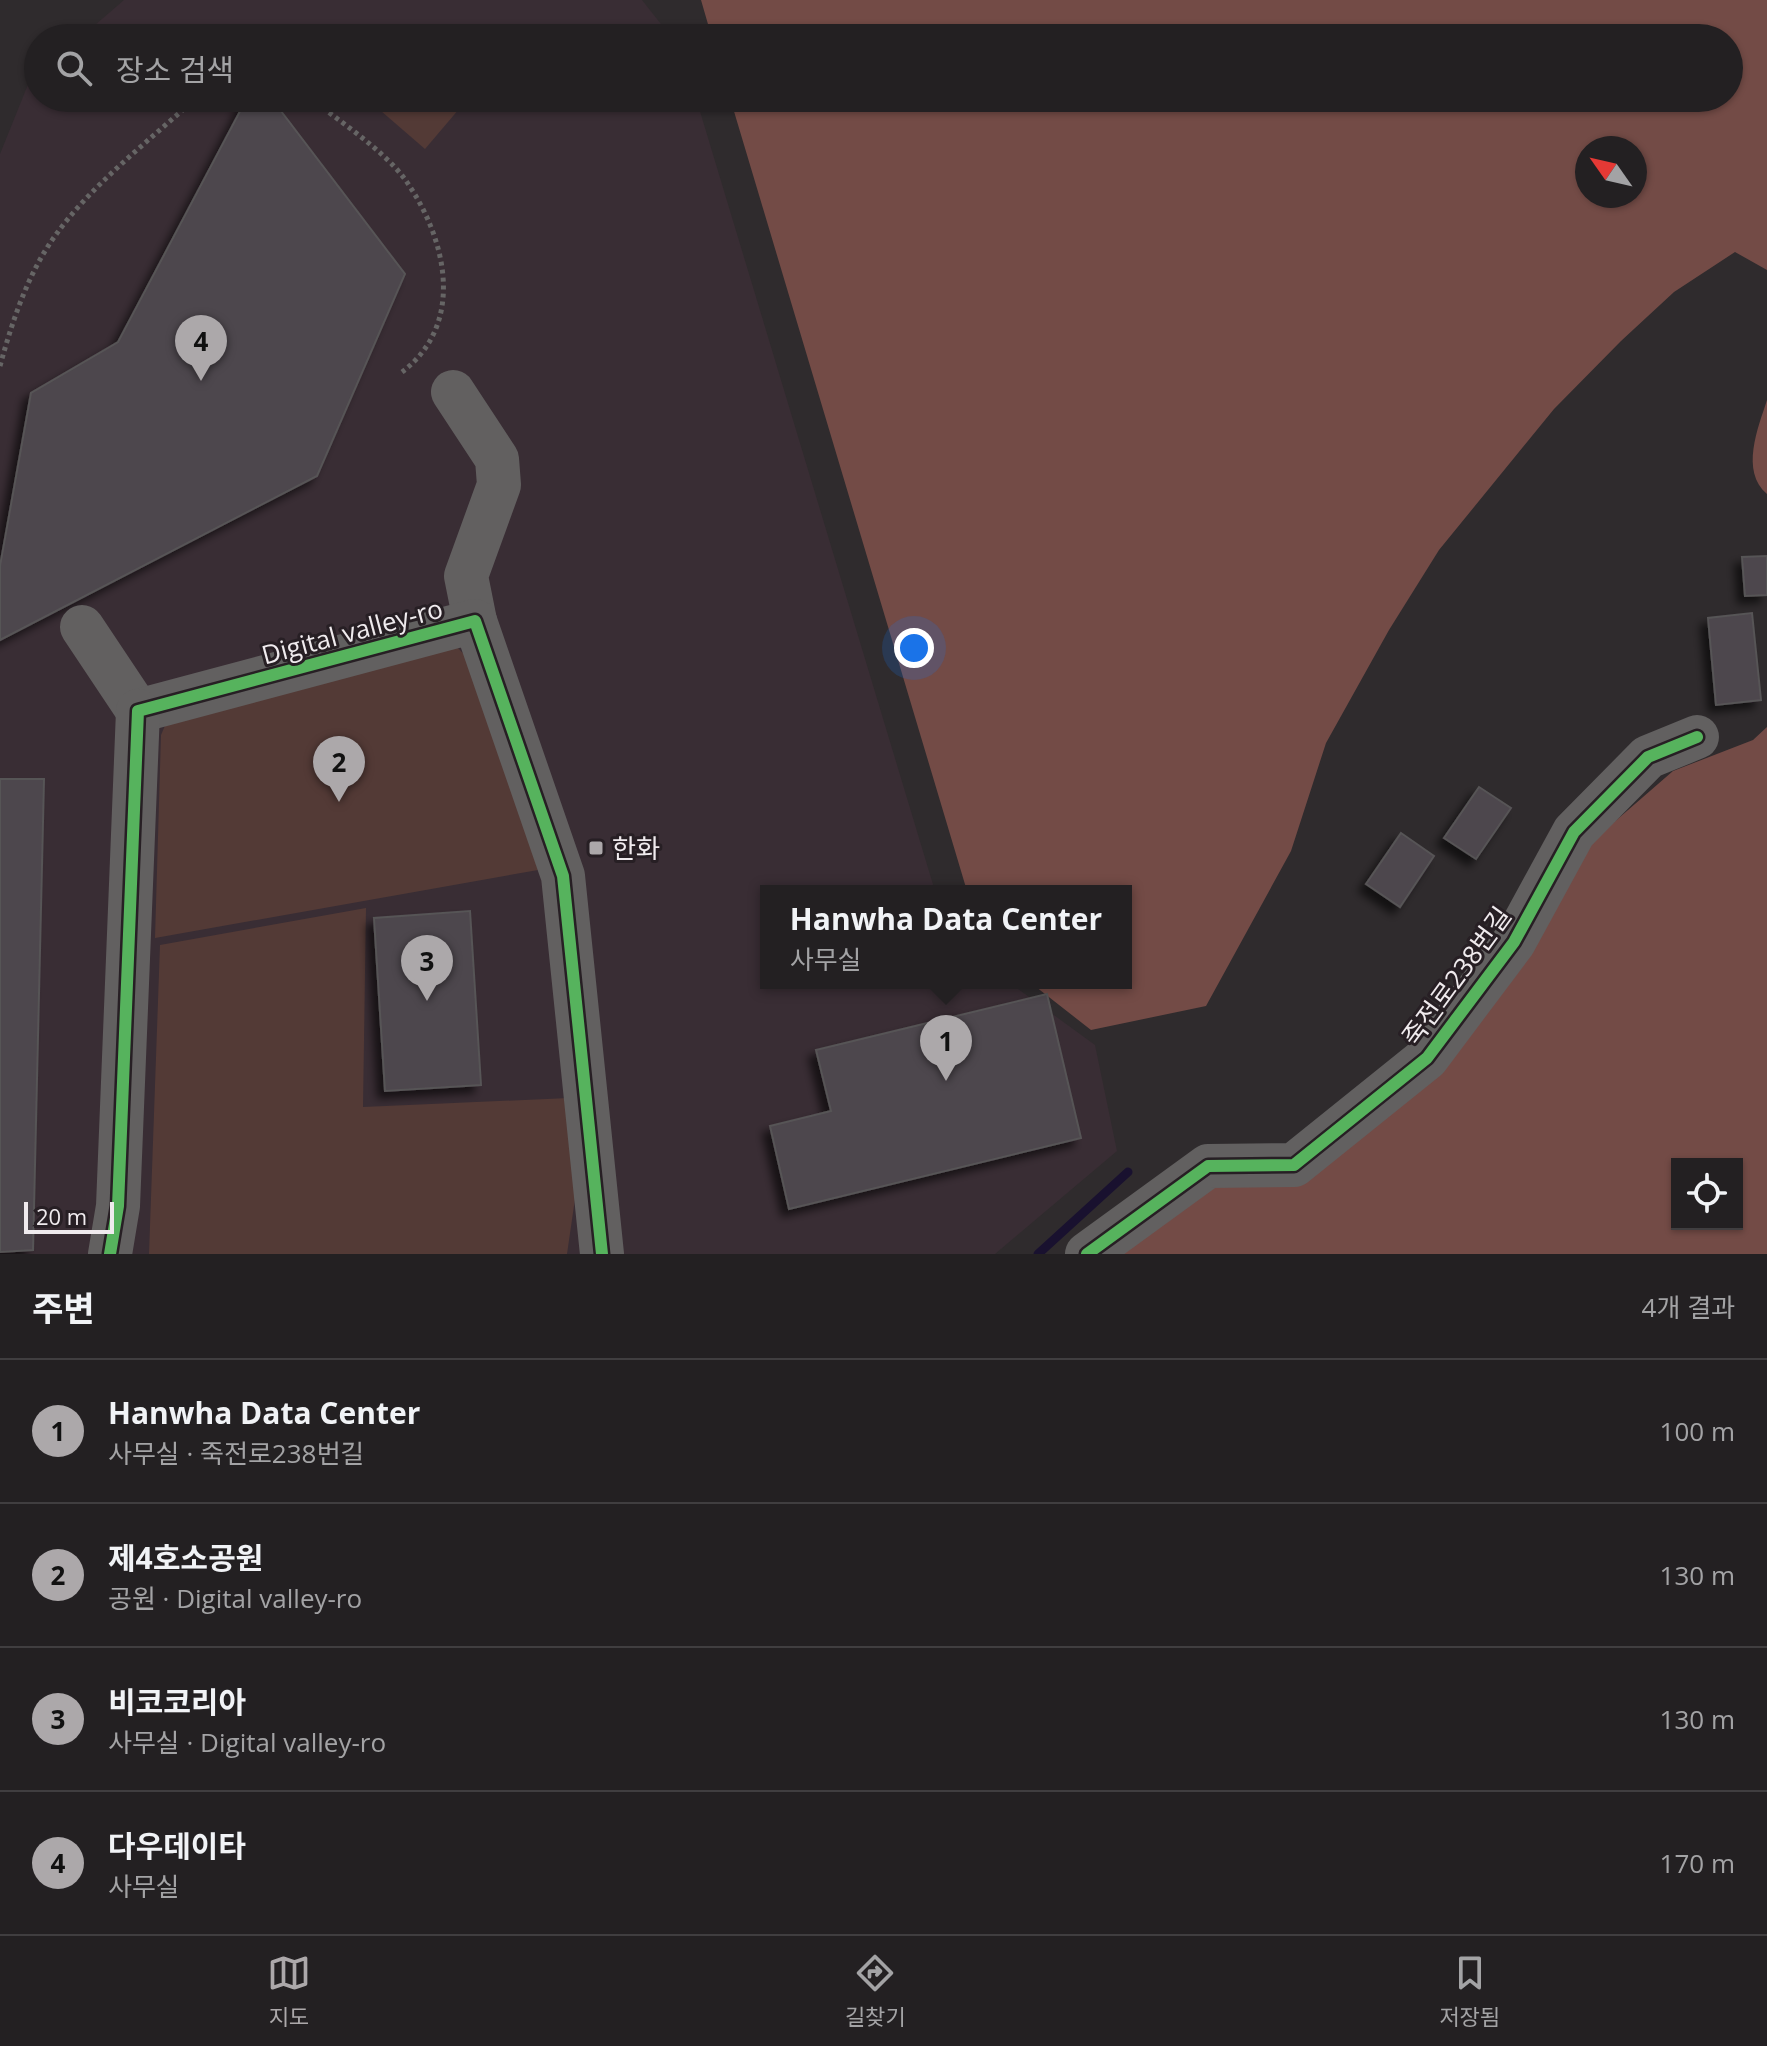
<!DOCTYPE html>
<html lang="ko">
<head>
<meta charset="utf-8">
<style>
  body { margin:0; font-family:"Open Sans","Noto Sans KR",sans-serif; background:#2b282a; color:#f1f3f6 }
  .controls { position:absolute; right:24px; bottom:24px; display:grid; overflow:hidden; border-radius:0px; box-shadow:0 2px 6px #0004 }
  .controls button { width:72px; height:72px; display:grid; place-items:center; padding:0; border:0; border-bottom:2px solid #403e40; background:#232022; color:#f1f3f6; font:40px sans-serif }
  .compass { position:absolute; left:1575px; top:136px; width:72px; height:72px; border-radius:50%; background:#232022; box-shadow:0 2px 6px #0004; rotate:304deg }
  .scale { position:absolute; left:24px; bottom:20px; width:90px; box-sizing:border-box; padding-left:8px; border:4px solid #f0ebee; border-top:0; font-size:22px; line-height:28px; white-space:nowrap; color:#f0ebee; -webkit-text-stroke:6px #271f24; paint-order:stroke }
  .you { position:absolute; left:914px; top:648px; width:28px; height:28px; margin:-20px; border:6px solid #fff; border-radius:50%; background:#1a73e8; box-shadow:0 0 0 12px #1a73e833 }
  .badge { display:grid; place-items:center; width:52px; height:52px; border-radius:50%; background:#aca8aa; color:#111; font-size:26px; font-weight:700 }
  .pin { position:absolute; translate:-50% -66px; filter:drop-shadow(0 2px 4px #0008) }
  .pin::after { content:''; position:absolute; top:42px; width:28px; height:24px; background:inherit; clip-path:polygon(0 0,100% 0,50% 100%) }
  .popup { position:absolute; left:760px; top:885px; width:372px; height:104px; box-sizing:border-box; display:grid; place-content:center; border-radius:0px; background:#232022; filter:drop-shadow(0 2px 6px #0005); font-size:26px; white-space:nowrap; color:#a3a3a5 }
  .popup b { font-size:30px; color:#f1f3f6 }
  .popup::after { content:''; position:absolute; left:50%; top:100%; margin-left:-16px; border:16px solid transparent; border-top-color:#232022 }
  .list { margin:0; padding:0; list-style:none }
  h2 { display:flex; justify-content:space-between; align-items:center; height:104px; margin:0; padding:0 32px; font-size:34px }
  h2 small { font-size:26px; font-weight:400; color:#a3a3a5 }
  .list li { display:grid; grid-template-columns:52px 1fr auto; gap:24px; align-items:center; box-sizing:border-box; height:144px; padding:0 32px; border-top:2px solid #403e40 }
  .list b { display:block; font-size:30px; white-space:nowrap }
  .list p { margin:0; font-size:26px; white-space:nowrap; color:#a3a3a5 }
  .list em { font-size:26px; font-style:normal; color:#a3a3a5 }
  .icon { flex:none; width:44px; height:44px; fill:none; stroke:currentColor; stroke-width:2; stroke-linecap:round; stroke-linejoin:round }
  .map { position:relative; flex:none; width:1767px; height:1254px; overflow:hidden }
  .search { position:absolute; background:#232022; box-shadow:0 2px 6px #0004; left:24px; right:24px; top:24px; height:88px; display:flex; align-items:center; gap:20px; box-sizing:border-box; padding:0 28px; border-radius:44px; color:#a3a3a5; font-size:30px }
  .sheet { height:680px; background:#232022 }
  nav { display:flex; justify-content:space-around; align-items:center; box-sizing:border-box; height:112px; border-top:2px solid #403e40; background:#232022; font-size:22px; color:#a3a3a5 }
  nav a { display:grid; justify-items:center; gap:4px }
  nav .on { color:#aca8aa }
  .map>svg:first-child { display:block }
</style>
</head>
<body>
<div class="map">
<svg width="1767" height="1254" viewBox="0 0 1767 1254">
  <defs>
    <filter id="shadow"><feDropShadow dx="-7" dy="7" stdDeviation="4" flood-color="#0009"/></filter>
  </defs>
  <rect width="100%" height="100%" fill="#2f2b2d"/>
  <g fill="#392d34">
    <path d="M124,0H642L672,38H80Z"/>
    <path d="M38,75V98H696L935,891H766V983H1010L1095,1045L1117,1151L995,1254H0V154L29,82Z"/>
  </g>
  <g fill="#533a36">
    <path d="M366,98H460L465,102L425,149Z"/>
    <path d="M456,646L481,672L538,870L155,938L161,735L167,721Z"/>
    <path d="M366,908L363,1107L569,1098L577,1185L567,1254H149L160,945Z"/>
  </g>
  <g fill="#734b46" fill-rule="evenodd">
    <path d="M701,0H1767V270L1735,252L1674,292L1621,341L1554,409L1439,550L1389,630L1326,743L1291,851L1206,1006L1091,1030L1031,983H1126V891H967L730,98H1729V38H712ZM1587,148H1635V196H1587Z"/>
    <path d="M1767,400V494C1740,471 1758,428 1767,400Z"/>
    <path d="M1767,727V1254H1113L1214,1179L1304,1174L1590,843L1673,771L1753,740ZM1677,1164H1737V1224H1677Z"/>
  </g>
  <g fill="none" stroke-linecap="round" stroke-linejoin="round">
    <path stroke="#19112f" stroke-width="9" d="M1038,1254L1128,1172"/>
  </g>
  <g fill="#4d474d" stroke="#575456" stroke-width="2" filter="url(#shadow)">
    <path d="M247,98H271L405,274L317,476L0,640V566L31,393L118,342Z"/>
    <path d="M1767,556V595L1745,596L1742,557Z"/>
    <path d="M1752,613L1761,700L1716,705L1708,618Z"/>
    <path d="M0,779H44L33,1250L0,1252Z"/>
    <path d="M1479,787L1511,808L1476,859L1444,838Z"/>
    <path d="M1401,833L1434,856L1400,907L1366,884Z"/>
    <path d="M470,911L481,1085L385,1091L374,918Z"/>
    <path d="M1047,994L1081,1138L789,1209L770,1126L831,1111L816,1050Z"/>
  </g>
  <g fill="none" stroke-linecap="round" stroke-linejoin="round">
    <g stroke="#666565" stroke-width="5" stroke-dasharray="4 4" stroke-linecap="butt">
      <path d="M310,98C339,121 382,149 404,178C446,236 467,323 402,372"/>
      <path d="M0,366C12,322 28,273 55,236C90,186 150,140 196,98"/>
    </g>
    <g stroke="#626060" stroke-width="44">
      <path d="M453,392L497,459L499,485L466,576L475,621"/>
      <path d="M82,627L138,711"/>
      <path d="M138,711L475,621L563,876L602,1254"/>
      <path d="M110,1254L118,1206L138,711"/>
      <path d="M1087,1254L1208,1166L1294,1165L1427,1058L1514,942L1574,832L1648,757L1697,737"/>
    </g>
    <g stroke="#271f24" stroke-width="17">
      <g id="cycleway">
        <path d="M110,1254L118,1206L138,711L475,621L563,876L602,1254"/>
        <path d="M1087,1254L1208,1166L1294,1165L1427,1058L1514,942L1574,832L1648,757L1697,737"/>
      </g>
    </g>
    <use href="#cycleway" stroke="#56b35d" stroke-width="12"/>
  </g>
  <rect fill="#aca8aa" stroke="#271f24" stroke-width="3" x="588" y="840" width="16" height="16" rx="4"/>
  <g text-anchor="middle" dominant-baseline="central" stroke-width="6" stroke-linejoin="round" paint-order="stroke">
    <g font-size="26" fill="#f0ebee" stroke="#271f24">
      <text transform="translate(352 631) rotate(-15)">Digital valley-ro</text>
      <text transform="translate(1456 976) rotate(-54)">죽전로238번길</text>
    </g>
    <g font-size="26" fill="#f0ebee" stroke="#271f24" text-anchor="start">
      <text x="612" y="848">한화</text>
    </g>
  </g>
</svg>
<div class="controls">
<button><svg class="icon" aria-label="locate" viewBox="0 0 24 24"><circle cx="12" cy="12" r="6"/><path d="M12 2v4M12 18v4M2 12h4M18 12h4"/></svg></button>
</div>
<svg class="compass" viewBox="-18 -18 36 36"><path d="M0-13l5 13h-10z" fill="#e53935"/><path d="M0 13l5-13h-10z" fill="#a3a3a5"/></svg>
<div class="scale">20 m</div>
<div class="you"></div>
<div class="pin badge" style="left:946px;top:1081px">1</div>
<div class="popup"><b>Hanwha Data Center</b>사무실</div>
<div class="pin badge" style="left:339px;top:802px">2</div>
<div class="pin badge" style="left:427px;top:1001px">3</div>
<div class="pin badge" style="left:201px;top:381px">4</div>
<div class="search"><svg class="icon" aria-label="search" viewBox="0 0 24 24"><circle cx="10" cy="10" r="6"/><path d="M15 15l6 6"/></svg>장소 검색</div>
</div>
<section class="sheet">
<h2>주변<small>4개 결과</small></h2>
<ul class="list">
<li><span class="badge">1</span><div><b>Hanwha Data Center</b><p>사무실 · 죽전로238번길</p></div><em>100 m</em></li>
<li><span class="badge">2</span><div><b>제4호소공원</b><p>공원 · Digital valley-ro</p></div><em>130 m</em></li>
<li><span class="badge">3</span><div><b>비코코리아</b><p>사무실 · Digital valley-ro</p></div><em>130 m</em></li>
<li><span class="badge">4</span><div><b>다우데이타</b><p>사무실</p></div><em>170 m</em></li>
</ul>
</section>
<nav>
<a class="on"><svg class="icon" aria-label="map" viewBox="0 0 24 24"><path d="M3 6l6-2 6 2 6-2v14l-6 2-6-2-6 2zM9 4v14M15 6v14"/></svg>지도</a>
<a><svg class="icon" aria-label="directions" viewBox="0 0 24 24"><path d="M12 3l9 9-9 9-9-9zM9 14v-3h6M13 9l2 2-2 2"/></svg>길찾기</a>
<a><svg class="icon" aria-label="saved" viewBox="0 0 24 24"><path d="M7 4h10v16l-5-4-5 4z"/></svg>저장됨</a>
</nav>
</body>
</html>
